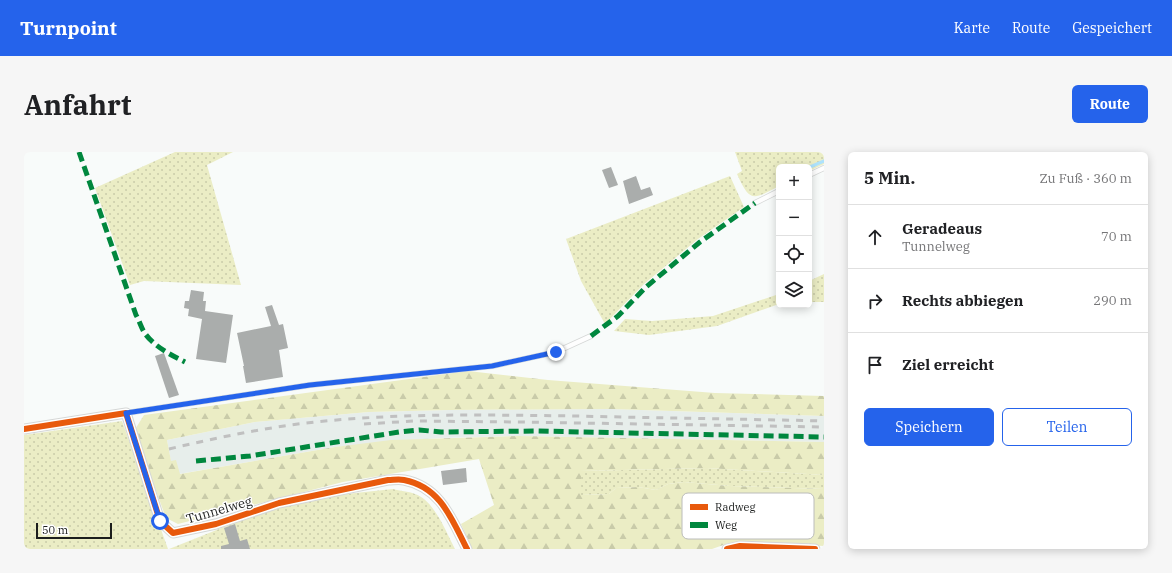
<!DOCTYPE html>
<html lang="de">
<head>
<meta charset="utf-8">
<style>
  body { margin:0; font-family:"IBM Plex Serif",serif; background:#f6f6f6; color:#202124 }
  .controls { position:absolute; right:12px; top:12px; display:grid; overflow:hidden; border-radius:6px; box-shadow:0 2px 10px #0003 }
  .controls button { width:36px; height:36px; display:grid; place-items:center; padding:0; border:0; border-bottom:1px solid #e0e0e0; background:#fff; color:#202124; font:20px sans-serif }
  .scale { position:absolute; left:12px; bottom:10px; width:76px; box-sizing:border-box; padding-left:4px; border:2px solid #1c1e1d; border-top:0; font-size:11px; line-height:14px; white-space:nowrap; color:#1c1e1d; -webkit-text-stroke:3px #fff; paint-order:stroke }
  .stop { position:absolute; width:12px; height:12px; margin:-9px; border:3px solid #2563eb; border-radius:50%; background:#fff }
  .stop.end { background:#2563eb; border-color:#fff; box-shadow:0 1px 4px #0008 }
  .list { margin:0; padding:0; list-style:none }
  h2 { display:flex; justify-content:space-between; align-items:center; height:52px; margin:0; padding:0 16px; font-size:17px }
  h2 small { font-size:13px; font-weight:400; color:#757577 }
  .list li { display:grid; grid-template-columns:26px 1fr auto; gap:12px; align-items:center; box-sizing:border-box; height:64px; padding:0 16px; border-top:1px solid #e0e0e0 }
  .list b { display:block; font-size:15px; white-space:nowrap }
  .list p { margin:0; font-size:13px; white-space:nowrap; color:#757577 }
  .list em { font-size:13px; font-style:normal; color:#757577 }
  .actions { display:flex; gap:8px; padding:12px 16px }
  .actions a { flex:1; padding:9px 0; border:1px solid #2563eb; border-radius:6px; text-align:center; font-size:14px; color:#2563eb }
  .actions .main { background:#2563eb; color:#fff }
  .icon { flex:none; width:22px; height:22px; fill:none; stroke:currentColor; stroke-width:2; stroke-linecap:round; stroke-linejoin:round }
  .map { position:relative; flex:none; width:800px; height:397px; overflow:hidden; border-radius:6px }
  header { display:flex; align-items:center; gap:24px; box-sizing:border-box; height:56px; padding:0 20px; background:#2563eb; color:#fff }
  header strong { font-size:19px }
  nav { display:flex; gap:22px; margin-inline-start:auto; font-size:14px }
  .intro { display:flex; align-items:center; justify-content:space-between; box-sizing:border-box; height:96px; padding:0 24px }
  h1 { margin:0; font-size:28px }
  .button { padding:10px 18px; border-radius:6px; background:#2563eb; color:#fff; font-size:14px; font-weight:700 }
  main { display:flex; gap:24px; padding:0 24px }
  aside { flex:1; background:#fff; border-radius:6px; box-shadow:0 2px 10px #0003 }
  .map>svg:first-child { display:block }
</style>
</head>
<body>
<header>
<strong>Turnpoint</strong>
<nav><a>Karte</a><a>Route</a><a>Gespeichert</a></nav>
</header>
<div class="intro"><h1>Anfahrt</h1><a class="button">Route</a></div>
<main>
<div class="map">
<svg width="800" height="397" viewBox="0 0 800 397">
  <defs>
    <pattern id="grass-dots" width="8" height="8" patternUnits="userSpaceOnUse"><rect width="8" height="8" fill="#ebedc5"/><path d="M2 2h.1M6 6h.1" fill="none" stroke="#c9cba9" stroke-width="1.8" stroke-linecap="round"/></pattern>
    <pattern id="forest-firs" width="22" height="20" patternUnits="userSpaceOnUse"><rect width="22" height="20" fill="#ebedc5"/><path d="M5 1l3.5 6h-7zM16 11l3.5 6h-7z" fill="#c9cba9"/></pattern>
  </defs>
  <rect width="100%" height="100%" fill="#f8fbfa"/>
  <path fill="#e7eeeb" d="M586,257L800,264V290L495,284L416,286L311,295L155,322L147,310L143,288L231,270L345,260L425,258Z"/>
  <g fill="url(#grass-dots)">
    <path d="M151,0H209L183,13L217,133L120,129L106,133L71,36Z"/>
    <path d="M711,0H800V12L785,19V15H755V34C729,48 726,51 713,22L718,19Z"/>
    <path d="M706,24L720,55L674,87L620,132L581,172L557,129L542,87Z"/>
    <path d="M800,122V150H785V129Z"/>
    <path d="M755,142V152L693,174L625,183L590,179L601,167L628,169L689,164Z"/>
    <path d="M98,269L144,397H0V283Z"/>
    <path d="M683,316L800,323V337L706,334L660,330L644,332L632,338L614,335L592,336L585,342L557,343V319Z"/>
    <path d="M369,337C376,339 384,339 391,342C410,348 422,380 431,397H145L225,365L256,356L322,342Z"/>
  </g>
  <path fill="url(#forest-firs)" d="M444,219L524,228L691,241L800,244V264L586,257L425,258L345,260L231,270L143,288L147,309L152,308L156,322L311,295L367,288L495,284L800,290V323L683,316L557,319V343L585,342L592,336L614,335L632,338L644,332L660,330L706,334L800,337V394L721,390L705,391L688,397H448L437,372L470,353L455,307L319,330L154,372L142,366L110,279L120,263Z"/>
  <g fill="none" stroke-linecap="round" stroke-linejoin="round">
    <path stroke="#aee2fc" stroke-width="3" d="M786,15L800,9"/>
  </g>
  <g fill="#aaadac">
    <path d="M587,15L594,33L585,36L578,18Z"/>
    <path d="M612,24L617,38L626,35L629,43L605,52L599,29Z"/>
    <path d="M167,138L180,140L179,149H182L181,159L209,163L202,211L172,207L178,167L164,164L165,157L160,156L161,149H165Z"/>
    <path d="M248,153L255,173L259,172L264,196L255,198L259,225L222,231L219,214H220L213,181L247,174L241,155Z"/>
    <path d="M140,201L155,243L145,246L131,204Z"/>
    <path d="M442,316L443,330L419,333L417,319Z"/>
    <path d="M211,372L216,389L223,387L226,397H197V394L205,392L200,376Z"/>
  </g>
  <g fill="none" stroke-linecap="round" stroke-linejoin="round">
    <g stroke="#d5d7d6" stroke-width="6">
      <g id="service">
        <path d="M785,23L800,16"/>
        <path d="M731,51L755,39"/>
        <path d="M102,261L286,233L468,214L532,200L567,184"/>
      </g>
    </g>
    <g stroke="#d5d7d6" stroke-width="11">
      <g id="minor">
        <path d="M0,277L102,261L136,369L149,381L192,372L255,351L364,328C369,328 375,327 380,328C417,335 428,368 443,397"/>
        <path d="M703,397L716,394L791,397"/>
      </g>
    </g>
    <use href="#service" stroke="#fefefe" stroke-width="4.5"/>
    <use href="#minor" stroke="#fefefe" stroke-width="9"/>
    <g stroke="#c0c0c0" stroke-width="3" stroke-dasharray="7 7" stroke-linecap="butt">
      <path d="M340,272L390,269L495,270L800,275"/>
      <path d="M145,297C196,285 248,274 301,269C384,261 468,263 552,264C635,266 717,267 800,269"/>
    </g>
    <g stroke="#00873e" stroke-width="5" stroke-dasharray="10 5" stroke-linecap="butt">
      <path d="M55,0L112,163C115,168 117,175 120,180C129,194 147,203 161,210"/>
      <path d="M567,184L594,164L622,135L676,90L731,51"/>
      <path d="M172,309L226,304L375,280L395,278L417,280L512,279L800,285"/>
    </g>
    <g stroke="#fff" stroke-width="8">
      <g id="cycleway">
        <path d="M0,277L102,261L136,369L149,381L192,372L255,351L364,328C369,328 375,327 380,328C417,335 428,368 443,397"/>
        <path d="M703,397L716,394L791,397"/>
      </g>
    </g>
    <use href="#cycleway" stroke="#e8590c" stroke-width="6"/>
  </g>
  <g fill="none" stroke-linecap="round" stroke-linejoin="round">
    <path stroke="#2563eb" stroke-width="5" d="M136,369L102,261L286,233L468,214L532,200"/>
  </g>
  <g text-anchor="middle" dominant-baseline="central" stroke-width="3" stroke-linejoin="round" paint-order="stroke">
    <g font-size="13" fill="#1c1e1d" stroke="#fff">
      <text transform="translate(195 358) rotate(-16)">Tunnelweg</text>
    </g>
  </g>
  <rect x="658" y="341" width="132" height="46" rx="6" fill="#fff" stroke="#bbbcbb" stroke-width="1"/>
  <rect x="666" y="352" width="18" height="6" fill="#e8590c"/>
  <rect x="666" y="370" width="18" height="6" fill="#00873e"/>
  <g font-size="11" fill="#1c1e1d">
    <text x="691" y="359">Radweg</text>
    <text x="691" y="377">Weg</text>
  </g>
</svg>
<div class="controls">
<button>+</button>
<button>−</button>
<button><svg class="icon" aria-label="locate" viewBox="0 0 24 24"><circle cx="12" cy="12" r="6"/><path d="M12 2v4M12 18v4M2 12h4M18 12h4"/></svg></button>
<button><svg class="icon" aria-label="layers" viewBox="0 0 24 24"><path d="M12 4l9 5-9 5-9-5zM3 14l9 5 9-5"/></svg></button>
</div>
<div class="scale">50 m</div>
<div class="stop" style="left:136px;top:369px"></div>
<div class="stop end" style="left:532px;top:200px"></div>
</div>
<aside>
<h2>5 Min.<small>Zu Fuß · 360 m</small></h2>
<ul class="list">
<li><svg class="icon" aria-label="ahead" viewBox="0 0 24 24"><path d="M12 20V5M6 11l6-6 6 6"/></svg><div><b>Geradeaus</b><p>Tunnelweg</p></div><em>70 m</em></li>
<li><svg class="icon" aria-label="right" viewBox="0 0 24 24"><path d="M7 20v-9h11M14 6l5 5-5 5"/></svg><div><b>Rechts abbiegen</b></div><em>290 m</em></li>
<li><svg class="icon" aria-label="arrive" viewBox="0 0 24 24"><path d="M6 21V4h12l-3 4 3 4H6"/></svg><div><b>Ziel erreicht</b></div></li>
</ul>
<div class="actions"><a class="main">Speichern</a><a>Teilen</a></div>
</aside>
</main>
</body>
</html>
